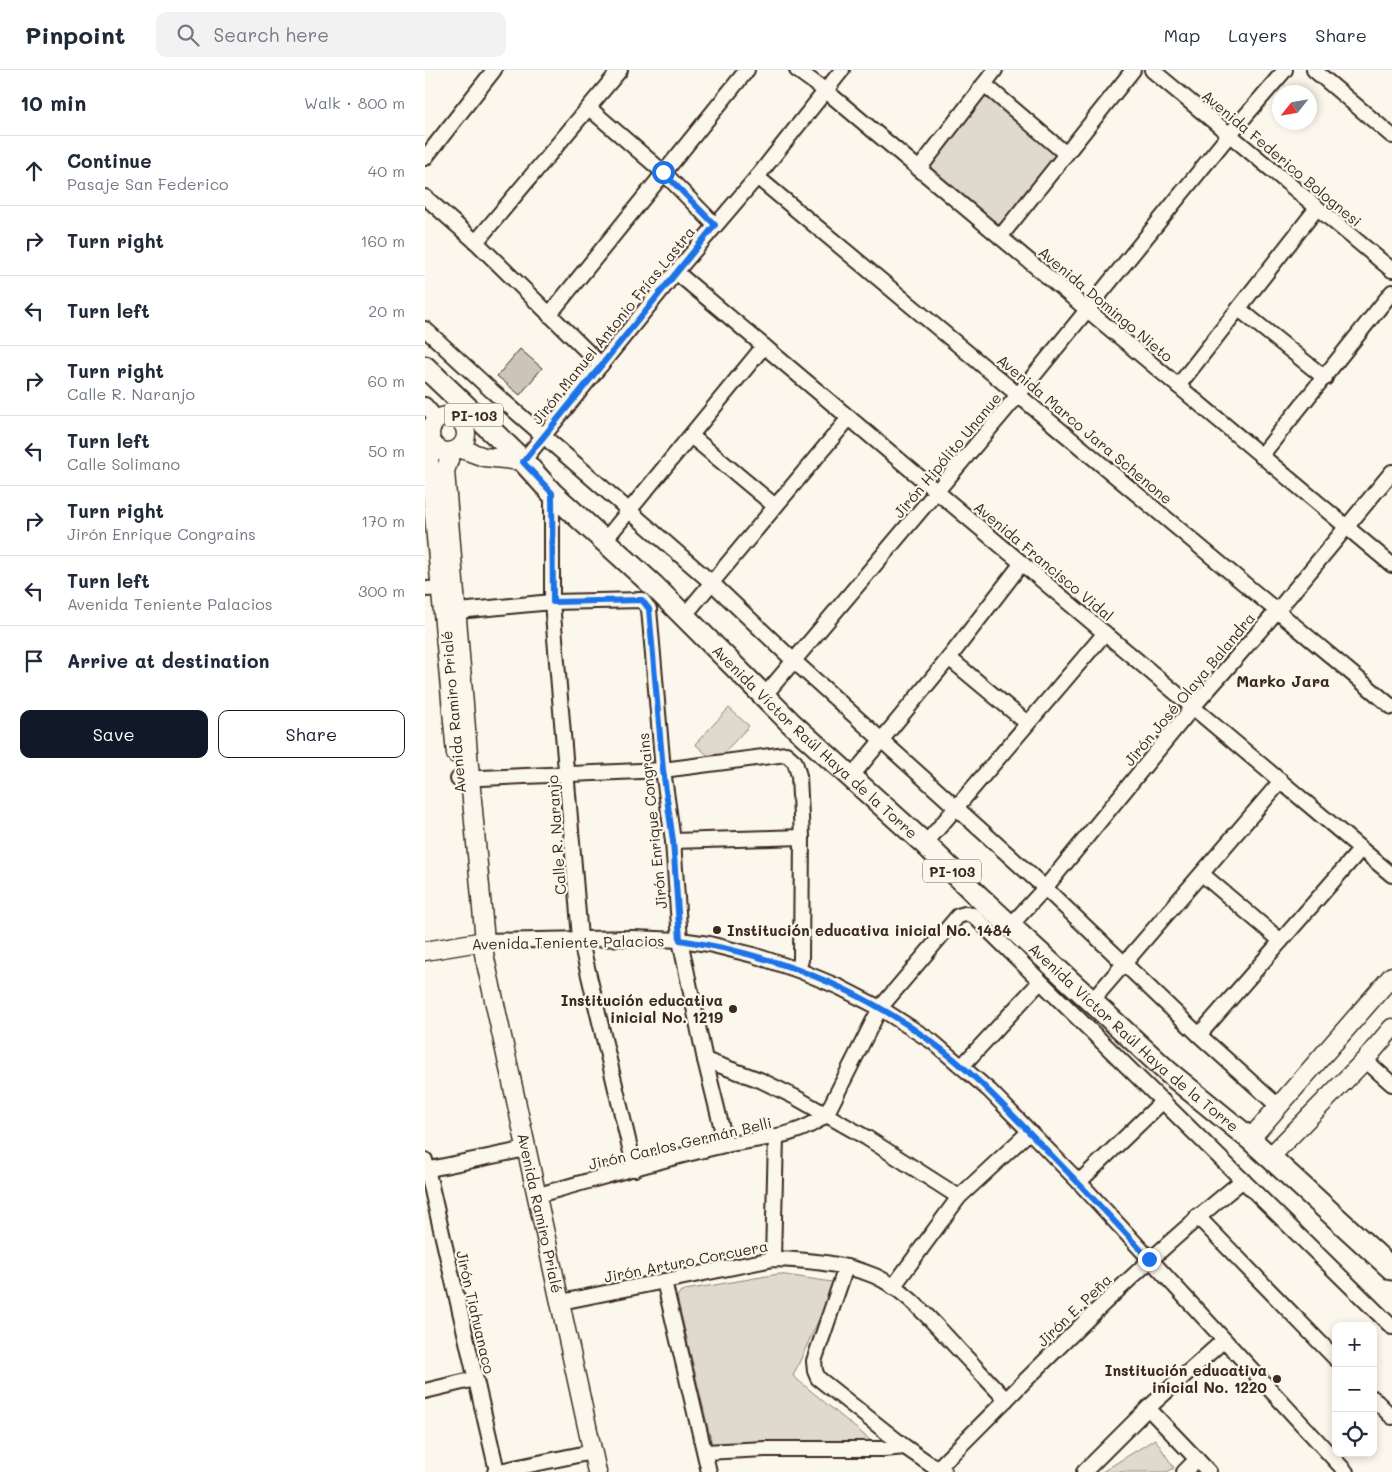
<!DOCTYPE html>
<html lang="en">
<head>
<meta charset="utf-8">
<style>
  body { margin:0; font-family:Mali,sans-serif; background:#f2f2f3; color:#1f2937 }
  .controls { position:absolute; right:15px; bottom:15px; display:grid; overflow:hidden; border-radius:10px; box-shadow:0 2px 8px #0003 }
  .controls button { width:45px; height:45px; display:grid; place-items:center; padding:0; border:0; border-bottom:1px solid #e0e1e3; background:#fff; color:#1f2937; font:25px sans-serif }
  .compass { position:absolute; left:847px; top:15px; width:45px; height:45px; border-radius:50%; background:#fff; box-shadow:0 2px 8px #0003; rotate:239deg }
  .stop { position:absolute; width:15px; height:15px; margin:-11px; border:4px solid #1a73e8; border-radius:50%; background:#fff }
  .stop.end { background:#1a73e8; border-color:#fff; box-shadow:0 1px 5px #0008 }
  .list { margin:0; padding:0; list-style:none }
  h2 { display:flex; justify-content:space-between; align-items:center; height:65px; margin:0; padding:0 20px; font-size:21px }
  h2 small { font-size:16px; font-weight:400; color:#747a83 }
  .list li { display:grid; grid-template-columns:32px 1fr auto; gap:15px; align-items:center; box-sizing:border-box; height:70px; padding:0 20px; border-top:1px solid #e0e1e3 }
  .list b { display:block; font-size:19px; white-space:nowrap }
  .list p { margin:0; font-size:16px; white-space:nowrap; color:#747a83 }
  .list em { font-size:16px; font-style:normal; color:#747a83 }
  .actions { display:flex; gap:10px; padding:15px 20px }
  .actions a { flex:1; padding:11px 0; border:1px solid #111827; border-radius:10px; text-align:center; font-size:18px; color:#111827 }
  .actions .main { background:#111827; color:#fff }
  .icon { flex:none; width:28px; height:28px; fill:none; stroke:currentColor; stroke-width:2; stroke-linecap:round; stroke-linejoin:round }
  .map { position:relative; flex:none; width:967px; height:1402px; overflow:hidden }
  header { display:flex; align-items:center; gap:30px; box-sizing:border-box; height:70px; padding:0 25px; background:#fff; border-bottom:1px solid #e0e1e3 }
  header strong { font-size:24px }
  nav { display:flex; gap:28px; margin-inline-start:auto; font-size:18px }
  .search { width:350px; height:45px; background:#f2f2f3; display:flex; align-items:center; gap:12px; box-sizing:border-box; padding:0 18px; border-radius:10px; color:#747a83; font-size:19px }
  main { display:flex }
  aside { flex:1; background:#fff }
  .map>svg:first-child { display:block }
</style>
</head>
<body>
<header>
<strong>Pinpoint</strong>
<div class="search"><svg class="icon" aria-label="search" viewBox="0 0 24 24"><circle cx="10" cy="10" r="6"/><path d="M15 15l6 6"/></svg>Search here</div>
<nav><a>Map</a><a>Layers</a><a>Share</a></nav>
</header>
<main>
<aside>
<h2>10 min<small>Walk · 800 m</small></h2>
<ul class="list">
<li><svg class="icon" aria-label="ahead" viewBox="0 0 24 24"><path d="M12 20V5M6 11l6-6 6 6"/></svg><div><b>Continue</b><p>Pasaje San Federico</p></div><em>40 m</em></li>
<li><svg class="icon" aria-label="right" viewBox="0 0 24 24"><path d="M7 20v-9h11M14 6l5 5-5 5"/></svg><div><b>Turn right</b></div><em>160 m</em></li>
<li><svg class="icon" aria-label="left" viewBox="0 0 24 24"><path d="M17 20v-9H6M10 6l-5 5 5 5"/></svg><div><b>Turn left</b></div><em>20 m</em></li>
<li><svg class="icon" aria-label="right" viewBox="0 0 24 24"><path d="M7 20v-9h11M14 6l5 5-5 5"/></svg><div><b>Turn right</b><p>Calle R. Naranjo</p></div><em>60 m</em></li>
<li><svg class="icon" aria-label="left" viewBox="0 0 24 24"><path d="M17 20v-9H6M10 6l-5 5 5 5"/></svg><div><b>Turn left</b><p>Calle Solimano</p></div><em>50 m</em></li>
<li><svg class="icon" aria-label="right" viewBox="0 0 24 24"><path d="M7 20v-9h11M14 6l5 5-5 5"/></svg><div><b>Turn right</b><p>Jirón Enrique Congrains</p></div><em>170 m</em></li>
<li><svg class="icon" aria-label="left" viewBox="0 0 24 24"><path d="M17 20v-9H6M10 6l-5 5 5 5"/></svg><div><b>Turn left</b><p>Avenida Teniente Palacios</p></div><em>300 m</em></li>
<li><svg class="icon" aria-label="arrive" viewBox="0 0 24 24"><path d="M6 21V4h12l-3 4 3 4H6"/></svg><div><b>Arrive at destination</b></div></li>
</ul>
<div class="actions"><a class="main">Save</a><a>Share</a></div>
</aside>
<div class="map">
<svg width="967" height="1402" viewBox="0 0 967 1402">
  <rect width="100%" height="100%" fill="#fbf7ec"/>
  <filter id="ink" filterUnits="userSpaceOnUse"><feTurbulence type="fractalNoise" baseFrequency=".02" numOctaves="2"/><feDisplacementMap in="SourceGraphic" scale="10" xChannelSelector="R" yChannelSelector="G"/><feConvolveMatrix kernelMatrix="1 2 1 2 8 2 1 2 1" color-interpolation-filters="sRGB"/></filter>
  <g filter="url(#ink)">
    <g fill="#dfd9ce" stroke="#8d8276">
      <path d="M559,14L631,84L607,116L568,162L494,99Z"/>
      <path d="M304,638L324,656L290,692L270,674Z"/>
      <path d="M354,1204L407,1212L409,1216L368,1306L451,1375L288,1379L252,1227L255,1222L260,1220Z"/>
      <path d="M730,1369L749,1398L742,1402H677Z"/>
    </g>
    <path fill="#ccc4b9" stroke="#3b2a1e" d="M95,279L117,298L95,325L72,306Z"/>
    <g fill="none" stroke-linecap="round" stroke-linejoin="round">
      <g stroke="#3b2a1e" stroke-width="18">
        <g id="minor">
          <path d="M372,0L401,21L967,495"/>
          <path d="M727,0L967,200"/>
          <path d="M889,0L967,66"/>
          <path d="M559,14L641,84"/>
          <path d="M164,38L238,102L290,155"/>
          <path d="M0,88L69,0"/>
          <path d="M494,99L570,0"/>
          <path d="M332,107L967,637"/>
          <path d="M0,127L51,172L176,295"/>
          <path d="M575,167L708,0"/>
          <path d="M51,172L195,0"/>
          <path d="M251,202L967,805"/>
          <path d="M814,239L900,308"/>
          <path d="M124,245L322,0"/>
          <path d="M0,259L67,321L287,513L369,591L620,818L774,965L854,1037"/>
          <path d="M753,316L892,138"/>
          <path d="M0,335L12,349"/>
          <path d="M266,366L350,436"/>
          <path d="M836,386L967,222"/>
          <path d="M98,391L251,202L332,107L417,0"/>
          <path d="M127,423V532L155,868L210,1099"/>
          <path d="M180,470L339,276"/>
          <path d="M0,519L24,518"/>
          <path d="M23,542L127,532L217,530L224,539L238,700L248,771L255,870L280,990L301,1075"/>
          <path d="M259,546L424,348"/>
          <path d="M524,588L602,653"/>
          <path d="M339,626L593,325L804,65L860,0"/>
          <path d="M426,707L524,588L597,493"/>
          <path d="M33,709L238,700L361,684L370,692L374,706L377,767L376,890L373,900"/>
          <path d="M248,771L377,767"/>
          <path d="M500,774L680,563"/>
          <path d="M777,804L856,871"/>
          <path d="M585,856L620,818L768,637L852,541L967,402"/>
          <path d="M60,871L208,868L255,870L284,874L328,885L373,900L414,917L455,938L508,972L565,1021L654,1112L921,1402"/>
          <path d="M667,931L856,711"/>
          <path d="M774,965L936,779"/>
          <path d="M280,990L335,1010L370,1027L442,1068L534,1127"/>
          <path d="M940,990L967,1014"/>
          <path d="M537,996L615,912"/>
          <path d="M0,1090L72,1401"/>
          <path d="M0,1100L101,1079"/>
          <path d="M654,1112L738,1031"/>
          <path d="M113,1125C175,1108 237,1089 300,1075C335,1068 372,1068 401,1045L455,938L533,846L540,844L548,845L967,1257"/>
          <path d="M772,1146L911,1289"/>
          <path d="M348,1189L351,1067"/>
          <path d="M421,1197L389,1291L390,1301L393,1308L480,1377L512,1399L519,1401"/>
          <path d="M239,1211L284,1402"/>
          <path d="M468,1217L534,1127L604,1062"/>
          <path d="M136,1232L348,1189C382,1190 419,1193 450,1206C479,1219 502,1246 523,1268C542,1289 562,1309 581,1330"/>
          <path d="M0,1321L50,1309"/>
          <path d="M948,1328L967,1347"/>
          <path d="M723,1338L784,1402"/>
          <path d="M280,1382L340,1379H459L480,1377"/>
          <path d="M70,1402L167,1382"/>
          <path d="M511,1402L512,1399C611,1300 709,1198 818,1110"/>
          <path d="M659,1402L723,1338L799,1270"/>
          <path d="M759,1402L772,1389"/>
        </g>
      </g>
      <g stroke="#3b2a1e" stroke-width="21">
        <g id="tertiary">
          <circle cx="23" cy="364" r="18"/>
          <path d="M5,368L4,391L31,684"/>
          <path d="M34,378L59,387L98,391"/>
          <path id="s1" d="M27,381L20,401L45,708L60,871L59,884L172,1402"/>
          <path d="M0,881L60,871"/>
          <path d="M825,1069L967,906"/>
          <path d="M845,1087L940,990L967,958"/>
        </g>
      </g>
      <g stroke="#3b2a1e" stroke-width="25">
        <g id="primary">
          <path id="s2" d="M0,297L98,391L127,423L229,516L366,653L500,774L554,827L743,1002L825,1069L967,1199"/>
        </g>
      </g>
      <use href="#minor" stroke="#fbf7ec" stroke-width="14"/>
      <use href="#tertiary" stroke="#fbf7ec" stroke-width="18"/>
      <use href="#primary" stroke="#fbf7ec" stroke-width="21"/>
    </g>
  </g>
  <g fill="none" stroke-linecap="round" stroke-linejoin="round" filter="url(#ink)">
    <path stroke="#1a73e8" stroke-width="6" d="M238,102L290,155L98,392L127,423L128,532L217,530L224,539L238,700L248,771L255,870C346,884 434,917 508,973C544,999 574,1031 605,1063C645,1104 685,1146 724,1189"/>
  </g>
  <g fill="#3b2a1e" stroke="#fbf7ec" stroke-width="2">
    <circle cx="292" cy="860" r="5"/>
    <circle cx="308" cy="939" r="5"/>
    <circle cx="852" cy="1309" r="5"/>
  </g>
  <g text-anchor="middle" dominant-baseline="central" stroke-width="4.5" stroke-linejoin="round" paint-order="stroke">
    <g fill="#fbf7ec" stroke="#75685c" stroke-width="1">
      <rect x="20" y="333.5" width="58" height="23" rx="4"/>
      <rect x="498" y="789.5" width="58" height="23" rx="4"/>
    </g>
    <g font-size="14" font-weight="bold" fill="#3b2a1e">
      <text x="49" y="345">PI-103</text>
      <text x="527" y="801">PI-103</text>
    </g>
    <g font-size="15" fill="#3b2a1e" stroke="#fbf7ec">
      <text transform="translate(857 88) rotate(40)">Avenida Federico Bolognesi</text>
      <text transform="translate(681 234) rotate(40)">Avenida Domingo Nieto</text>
      <text transform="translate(188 255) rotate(-51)">Jirón Manuel Antonio Frías Lastra</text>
      <text transform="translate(660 359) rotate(40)">Avenida Marco Jara Schenone</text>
      <text transform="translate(522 385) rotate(-50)">Jirón Hipólito Unanue</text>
      <text transform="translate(619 491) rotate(40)">Avenida Francisco Vidal</text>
      <text transform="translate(764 619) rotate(-50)">Jirón José Olaya Balandra</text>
      <text transform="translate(28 642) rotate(-95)">Avenida Ramiro Prialé</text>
      <text stroke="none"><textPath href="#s2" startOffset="541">Avenida Víctor Raúl Haya de la Torre</textPath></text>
      <text transform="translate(227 751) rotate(-96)">Jirón Enrique Congrains</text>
      <text transform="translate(131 765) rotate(-94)">Calle R. Naranjo</text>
      <text transform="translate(143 872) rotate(-1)">Avenida Teniente Palacios</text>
      <text stroke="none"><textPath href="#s2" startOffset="976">Avenida Víctor Raúl Haya de la Torre</textPath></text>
      <text transform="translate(255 1073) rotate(-13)">Jirón Carlos Germán Belli</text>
      <text stroke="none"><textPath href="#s1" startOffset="771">Avenida Ramiro Prialé</textPath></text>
      <text transform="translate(261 1191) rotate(-11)">Jirón Arturo Corcuera</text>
      <text transform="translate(649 1240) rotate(-44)">Jirón E. Peña</text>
      <text transform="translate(51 1242) rotate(77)">Jirón Tiahuanaco</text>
    </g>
    <g font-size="15" font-weight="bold" fill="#3b2a1e" stroke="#fbf7ec" text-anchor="end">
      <text x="302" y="860" text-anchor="start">Institución educativa inicial No. 1484</text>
      <text x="298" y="930">Institución educativa<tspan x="298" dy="17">inicial No. 1219</tspan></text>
      <text x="842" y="1300">Institución educativa<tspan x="842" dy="17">inicial No. 1220</tspan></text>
    </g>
    <g font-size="16" font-weight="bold" fill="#3b2a1e" stroke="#fbf7ec">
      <text x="858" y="610">Marko Jara</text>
    </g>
  </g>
</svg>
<div class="controls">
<button>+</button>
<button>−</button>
<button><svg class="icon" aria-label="locate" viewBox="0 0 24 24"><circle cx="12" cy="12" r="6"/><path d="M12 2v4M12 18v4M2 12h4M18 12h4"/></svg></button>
</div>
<svg class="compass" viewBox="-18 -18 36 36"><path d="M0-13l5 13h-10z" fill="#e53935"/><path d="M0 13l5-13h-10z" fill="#747a83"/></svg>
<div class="stop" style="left:238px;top:102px"></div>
<div class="stop end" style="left:724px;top:1189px"></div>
</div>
</main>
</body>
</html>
